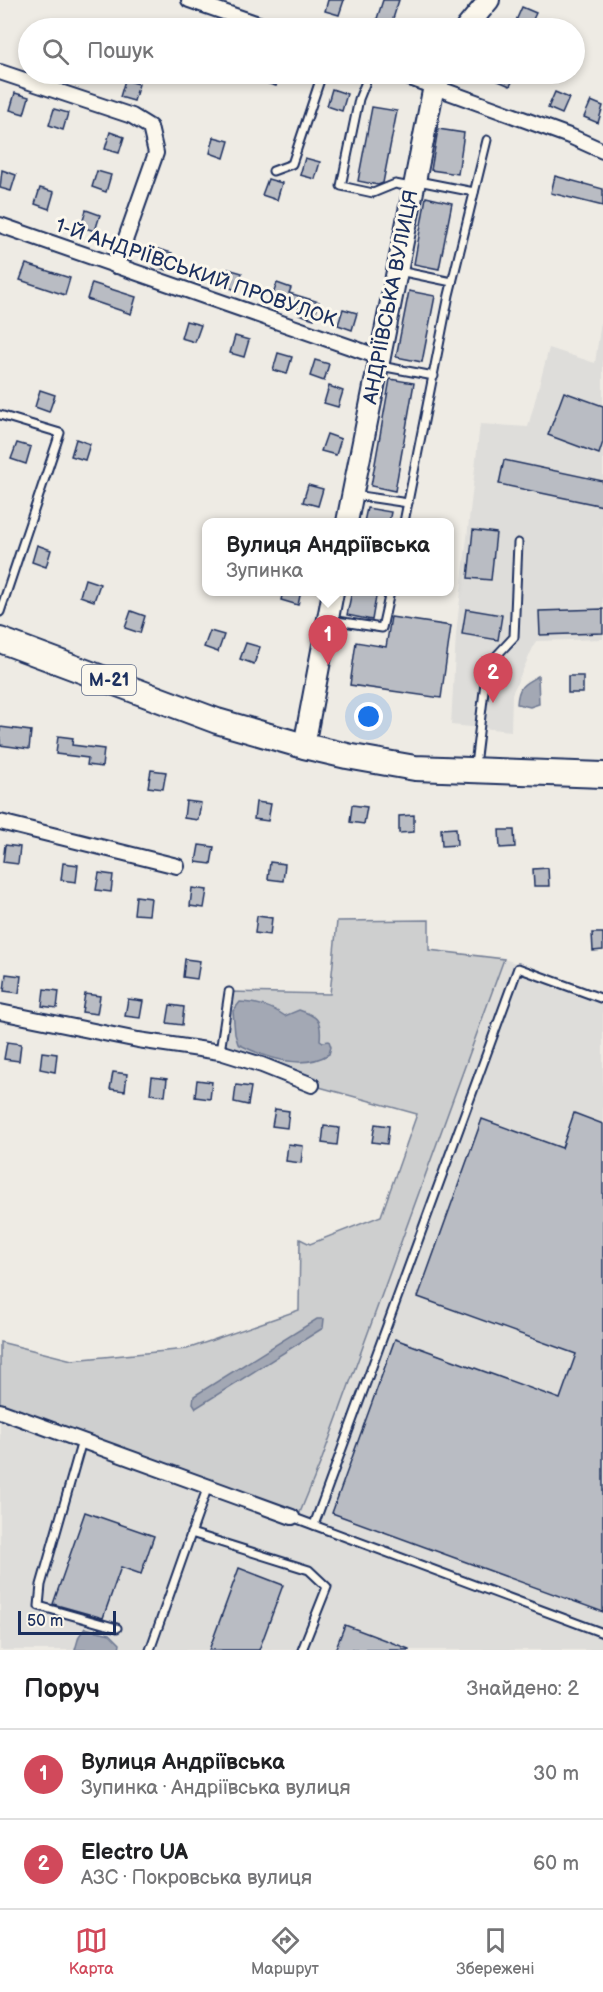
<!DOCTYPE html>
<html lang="uk">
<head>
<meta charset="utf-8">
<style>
  body { margin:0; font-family:"Balsamiq Sans",sans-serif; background:#f2f2f2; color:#202124 }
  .scale { position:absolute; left:18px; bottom:15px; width:98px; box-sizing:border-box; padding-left:6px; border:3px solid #1b2f5e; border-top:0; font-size:16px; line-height:21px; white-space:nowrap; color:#1b2f5e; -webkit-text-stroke:4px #fbf7ec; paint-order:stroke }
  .you { position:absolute; left:369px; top:717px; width:21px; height:21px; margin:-15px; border:4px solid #fff; border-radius:50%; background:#1a73e8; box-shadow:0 0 0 9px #1a73e833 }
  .badge { display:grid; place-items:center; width:39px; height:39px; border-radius:50%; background:#d1495b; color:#fff; font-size:20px; font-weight:700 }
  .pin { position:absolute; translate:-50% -50px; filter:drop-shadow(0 2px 3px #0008) }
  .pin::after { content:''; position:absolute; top:32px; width:21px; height:18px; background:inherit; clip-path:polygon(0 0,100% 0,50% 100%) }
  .popup { position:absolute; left:202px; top:518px; width:252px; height:78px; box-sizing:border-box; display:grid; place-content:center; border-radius:12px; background:#fff; filter:drop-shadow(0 2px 4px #0005); font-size:20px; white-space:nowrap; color:#757577 }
  .popup b { font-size:22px; color:#202124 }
  .popup::after { content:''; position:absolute; left:50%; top:100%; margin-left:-12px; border:12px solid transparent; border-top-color:#fff }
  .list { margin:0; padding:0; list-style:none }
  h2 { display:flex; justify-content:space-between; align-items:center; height:78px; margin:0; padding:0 24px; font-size:26px }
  h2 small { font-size:20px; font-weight:400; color:#757577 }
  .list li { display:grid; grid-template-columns:39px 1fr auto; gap:18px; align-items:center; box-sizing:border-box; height:90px; padding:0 24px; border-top:2px solid #e0e0e0 }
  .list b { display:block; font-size:22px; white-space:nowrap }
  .list p { margin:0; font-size:20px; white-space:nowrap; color:#757577 }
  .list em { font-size:20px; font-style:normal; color:#757577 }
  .icon { flex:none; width:33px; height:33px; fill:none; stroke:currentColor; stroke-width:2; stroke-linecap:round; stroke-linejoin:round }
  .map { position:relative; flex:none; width:603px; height:1650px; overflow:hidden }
  .search { position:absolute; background:#fff; box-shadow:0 3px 9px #0003; left:18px; right:18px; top:18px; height:66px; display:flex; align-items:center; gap:15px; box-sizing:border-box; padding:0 21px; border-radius:33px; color:#757577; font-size:22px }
  .sheet { height:258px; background:#fff }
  nav { display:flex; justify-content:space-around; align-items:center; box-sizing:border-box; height:84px; border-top:2px solid #e0e0e0; background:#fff; font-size:16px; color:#757577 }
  nav a { display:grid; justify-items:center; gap:3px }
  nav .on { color:#d1495b }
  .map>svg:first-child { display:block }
</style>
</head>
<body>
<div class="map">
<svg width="603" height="1650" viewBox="0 0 603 1650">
  <rect width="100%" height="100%" fill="#eeebe4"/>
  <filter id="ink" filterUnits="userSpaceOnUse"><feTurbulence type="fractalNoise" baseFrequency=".0167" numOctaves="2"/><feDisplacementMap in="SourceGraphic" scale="12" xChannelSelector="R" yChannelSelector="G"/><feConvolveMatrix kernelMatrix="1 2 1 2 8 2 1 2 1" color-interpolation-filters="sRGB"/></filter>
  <g filter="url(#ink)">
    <g fill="#deddda">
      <path d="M603,308V639L536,641L512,694L511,731L451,725L456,634L480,424L528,427L549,348L595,363Z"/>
      <path d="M504,959L603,993V1650H0V1411L299,1515L322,1459Z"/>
    </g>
    <path fill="#cecfcf" stroke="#747f96" stroke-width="1.5" d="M429,920V950L504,959L322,1459L299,1515L300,1520L0,1411V1342L72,1360L187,1349L299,1310L300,1239L310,1244L381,1216L417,1114L312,1085L220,1052L229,992L330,994L337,921Z"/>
    <g fill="#a3a8b4" stroke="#6d7892" stroke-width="1.5">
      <path d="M538,676L539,704L530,707L517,704C518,686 523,684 538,676Z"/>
      <path d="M240,1002C257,1003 271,1006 285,1016L299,1010C317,1016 322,1020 320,1040L323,1042L329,1041L331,1047L329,1054C302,1071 264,1057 238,1044L235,1034L233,1011Z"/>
      <path d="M317,1319H324L323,1328L196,1408L193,1403L194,1396Z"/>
      <path d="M85,1628L110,1634L120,1644L119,1650H75L79,1636Z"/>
    </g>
    <g fill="#b9bcc3" stroke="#1b2f5e" stroke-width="1.5">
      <path d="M328,0H344L339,15L325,11Z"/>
      <path d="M383,0H399L390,28H374Z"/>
      <path d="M522,7L536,13L529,28L515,23Z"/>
      <path d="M244,74H280L276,86L243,76Z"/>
      <path d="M482,74H516L510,86Z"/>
      <path d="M125,80L139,84L134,101L120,97Z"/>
      <path d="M332,89L347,94L342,111L327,106Z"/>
      <path d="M555,92L569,98L562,114L548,108Z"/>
      <path d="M15,93L29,97L24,114L10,110Z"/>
      <path d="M591,101L603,106L598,123L584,117Z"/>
      <path d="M372,107L397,111L383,183L378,185L358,181Z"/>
      <path d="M54,109L68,113L63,130L49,125Z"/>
      <path d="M438,129L464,133L458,174L431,170Z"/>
      <path d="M110,132L124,137L119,153L105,149Z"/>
      <path d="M214,137L229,141L224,158L210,153Z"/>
      <path d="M305,158L320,162L315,179L300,175Z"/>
      <path d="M2,170L16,175L11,191L0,188Z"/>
      <path d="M97,171L111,175L106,192L92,187Z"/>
      <path d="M555,176L603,189V206L551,193Z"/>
      <path d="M268,179L282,183L277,200L262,195Z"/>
      <path d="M40,188L54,192L49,209L35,204Z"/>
      <path d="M426,197L452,203L439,269L414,264Z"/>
      <path d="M86,210L100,215L95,231L81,227Z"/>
      <path d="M158,249L172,253L167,270L153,266Z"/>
      <path d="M26,264L70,278L65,295L20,280Z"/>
      <path d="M228,269L242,273L237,290L223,286Z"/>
      <path d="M92,283L136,297L131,314L87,299Z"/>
      <path d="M277,283L291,288L289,293L319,302L314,319L299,314L301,309L271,300Z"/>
      <path d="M409,291L435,296L422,362L396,357Z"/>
      <path d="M343,309L357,313L352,330L338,325Z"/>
      <path d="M186,321L201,325L195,342L181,338Z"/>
      <path d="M235,336L249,340L244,357L230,353Z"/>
      <path d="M278,353L292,357L287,374L273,370Z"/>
      <path d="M315,360L329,364L324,381L310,376Z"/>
      <path d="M390,379L414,383L395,491L371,486Z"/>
      <path d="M329,386L343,391L338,407L324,403Z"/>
      <path d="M40,390L55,395L49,412L35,407Z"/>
      <path d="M564,392L603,406V442L599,454L548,435Z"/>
      <path d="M327,434L341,439L336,455L321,451Z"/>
      <path d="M76,439L90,444L85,460L71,456Z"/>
      <path d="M17,443L31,447L26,464L11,459Z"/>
      <path d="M504,460L603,481V506L499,484Z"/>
      <path d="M308,485L323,489L318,506L303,502Z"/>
      <path d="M367,508L391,512L389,522H364Z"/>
      <path d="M473,530L496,533L491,580L468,578Z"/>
      <path d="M37,545L51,550L46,567L32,562Z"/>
      <path d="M85,579L100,584L94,601L80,596Z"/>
      <path d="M283,591H301L298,605L281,600Z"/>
      <path d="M352,591H377L372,620L347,615Z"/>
      <path d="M466,609L502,615L498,640L462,634Z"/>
      <path d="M603,609V633L540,635L539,611Z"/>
      <path d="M131,611L145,616L140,633L125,628Z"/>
      <path d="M391,617L451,626L441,698L350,685L356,642L386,647Z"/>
      <path d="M210,631L224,635L218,652L204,647Z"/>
      <path d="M246,643L260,647L254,664L240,659Z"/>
      <rect x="568" y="676" width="15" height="17"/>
      <path d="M0,727L31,731L29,749L0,745Z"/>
      <path d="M58,736L73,738L72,745L104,749L102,767L87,765L88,758L56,754Z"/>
      <path d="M151,770L166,772L163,789L148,787Z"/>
      <path d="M186,801L201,803L198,820L184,818Z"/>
      <path d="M256,802L271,804L268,821L254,819Z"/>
      <path d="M352,805L367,807L364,824L350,822Z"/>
      <path d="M414,815V832L399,833V816Z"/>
      <path d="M456,828L457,845L442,846L441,829Z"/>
      <path d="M499,830H514L515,847L500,848Z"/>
      <path d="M5,845L20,847L18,864L3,862Z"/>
      <path d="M199,845L214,847L211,864L196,862Z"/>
      <path d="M270,862L285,864L283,881L268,879Z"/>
      <path d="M63,863L78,865L76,882L61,880Z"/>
      <path d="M548,868L549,886H534L533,869Z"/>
      <path d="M99,873L113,875L111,892L96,890Z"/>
      <path d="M192,888L207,890L204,908L190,906Z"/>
      <path d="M136,896L151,898L149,915L134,914Z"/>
      <path d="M257,916L272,918L270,935L255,933Z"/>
      <path d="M592,933H603V950L593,951Z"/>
      <path d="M185,959L200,961L197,979L183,977Z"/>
      <path d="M6,974L21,976L19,993L4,991Z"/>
      <path d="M44,989L59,991L57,1008L42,1006Z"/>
      <path d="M85,994L100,996L97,1014L82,1012Z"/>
      <path d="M128,999L143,1001L140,1018L125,1016Z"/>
      <path d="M170,1005L184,1007L182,1025L167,1023Z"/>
      <path d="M7,1042L21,1044L19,1061L4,1059Z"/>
      <path d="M42,1052L57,1054L55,1072L40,1069Z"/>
      <path d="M113,1072L127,1074L125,1091L110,1089Z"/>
      <path d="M152,1077L167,1079L165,1096L150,1094Z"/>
      <path d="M197,1080L212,1082L210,1099L195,1097Z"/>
      <path d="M236,1085L251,1087L248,1105L234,1102Z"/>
      <path d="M275,1109L289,1111L287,1128L272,1126Z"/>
      <path d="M574,1113L603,1124V1612L332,1513L395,1339L560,1399L576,1354L418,1297L482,1119L562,1148Z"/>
      <path d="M375,1124L389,1126L387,1144L372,1142Z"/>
      <path d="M324,1126L339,1128L337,1145L322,1143Z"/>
      <path d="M288,1144L303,1146L301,1163L286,1161Z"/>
      <path d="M85,1512L154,1536L141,1574L121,1567L103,1618L53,1604Z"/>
      <path d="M239,1568L283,1585L259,1650H209Z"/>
      <path d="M345,1625L409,1649V1650H335Z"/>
    </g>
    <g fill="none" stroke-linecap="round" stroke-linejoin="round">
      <g stroke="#1b2f5e" stroke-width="11">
        <g id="lane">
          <path d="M369,74L359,99L341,186L373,193L395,184L411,187"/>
          <path d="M273,171L292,164L322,74"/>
          <path d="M418,181L474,192"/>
          <path d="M399,271L452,282"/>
          <path d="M380,366L434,376"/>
          <path d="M0,415L60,433L0,612"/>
          <path d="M354,495L408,503"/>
          <path d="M404,522L449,295L487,140"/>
          <path d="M330,620L382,628L390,592"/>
          <path d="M475,765L487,666L514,637L518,543"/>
          <path d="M220,1052L229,992"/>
          <path d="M82,1441L41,1585L39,1606L117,1628"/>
          <path d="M292,1517L603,1633"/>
          <path d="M314,1525L518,968L603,999"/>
          <path d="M191,1533L309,1570L327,1587L302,1650"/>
          <path d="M150,1650L208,1486"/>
        </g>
      </g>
      <g stroke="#1b2f5e" stroke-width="18">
        <g id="street">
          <path d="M189,0L270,28"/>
          <path d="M0,72L132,116L150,127L156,153L116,266"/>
          <path d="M399,74L572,137L603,151"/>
          <path d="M0,225L379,357"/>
          <path d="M0,822L177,866"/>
          <path d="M0,1012L138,1040L220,1052L262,1065L312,1085"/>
          <path d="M0,1411L292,1517"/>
        </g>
      </g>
      <g stroke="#1b2f5e" stroke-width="24">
        <g id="secondary">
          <path d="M466,28L489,0"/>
          <path d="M347,522L434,86L441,74"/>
          <path d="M304,746L333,592"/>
        </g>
      </g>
      <g stroke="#1b2f5e" stroke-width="28">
        <path id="highway" d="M0,640L217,721L304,746L347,756L415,768L603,775"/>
      </g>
      <use href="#lane" stroke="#fbf7ec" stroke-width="7"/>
      <use href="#street" stroke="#fbf7ec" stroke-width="14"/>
      <use href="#secondary" stroke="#fbf7ec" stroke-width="20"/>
      <use href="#highway" stroke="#fbf7ec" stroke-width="24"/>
    </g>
  </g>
  <g text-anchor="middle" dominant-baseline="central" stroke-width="6" stroke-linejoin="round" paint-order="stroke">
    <rect fill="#fbf7ec" stroke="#5e6b89" stroke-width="1.5" x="82" y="665" width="54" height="30" rx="4.5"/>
    <g font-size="18" font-weight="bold" fill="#1b2f5e">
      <text x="109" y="680">М-21</text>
    </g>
    <g font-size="20" fill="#1b2f5e" stroke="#fbf7ec">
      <text transform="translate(196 273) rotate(19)">1-Й АНДРІЇВСЬКИЙ ПРОВУЛОК</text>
      <text transform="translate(391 297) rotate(-79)">АНДРІЇВСЬКА ВУЛИЦЯ</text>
    </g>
  </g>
</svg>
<div class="scale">50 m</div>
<div class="you"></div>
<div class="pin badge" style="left:328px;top:665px">1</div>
<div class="popup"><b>Вулиця Андріївська</b>Зупинка</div>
<div class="pin badge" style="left:493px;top:703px">2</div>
<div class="search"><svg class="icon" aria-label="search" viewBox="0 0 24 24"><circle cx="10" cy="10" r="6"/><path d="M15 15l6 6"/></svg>Пошук</div>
</div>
<section class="sheet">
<h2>Поруч<small>Знайдено: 2</small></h2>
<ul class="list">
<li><span class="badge">1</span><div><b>Вулиця Андріївська</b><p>Зупинка · Андріївська вулиця</p></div><em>30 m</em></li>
<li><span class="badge">2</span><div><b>Electro UA</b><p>АЗС · Покровська вулиця</p></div><em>60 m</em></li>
</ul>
</section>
<nav>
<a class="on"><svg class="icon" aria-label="map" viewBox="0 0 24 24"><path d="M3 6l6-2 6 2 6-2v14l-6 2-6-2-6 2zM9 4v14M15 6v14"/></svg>Карта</a>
<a><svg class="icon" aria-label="directions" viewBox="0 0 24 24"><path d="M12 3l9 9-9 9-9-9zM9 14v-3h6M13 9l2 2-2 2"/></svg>Маршрут</a>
<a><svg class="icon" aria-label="saved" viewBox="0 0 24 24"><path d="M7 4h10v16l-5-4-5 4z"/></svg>Збережені</a>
</nav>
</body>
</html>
